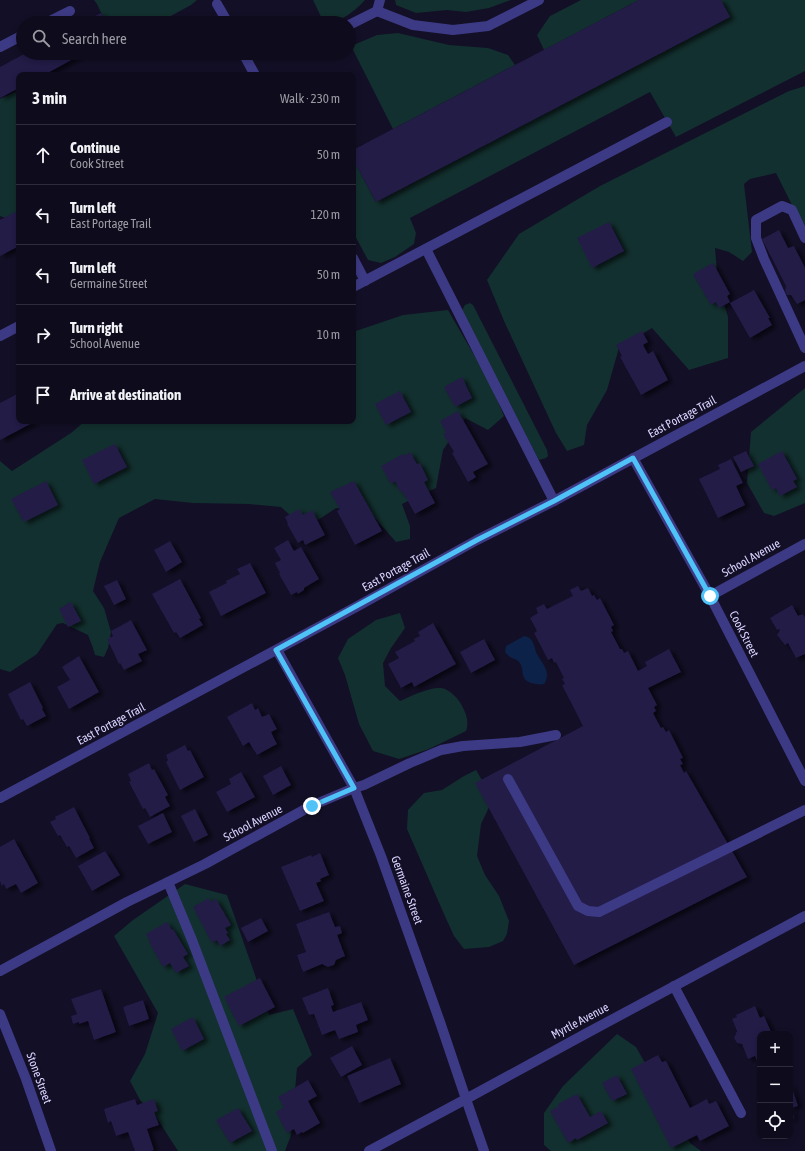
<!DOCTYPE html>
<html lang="en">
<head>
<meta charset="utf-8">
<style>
  body { margin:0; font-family:"Asap Condensed",sans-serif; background:#171425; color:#f1f3f6 }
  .controls { position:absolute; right:12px; bottom:12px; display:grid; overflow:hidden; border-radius:8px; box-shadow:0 2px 6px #0003 }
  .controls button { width:36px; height:36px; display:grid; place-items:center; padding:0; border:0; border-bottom:1px solid #2e2b3b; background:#0e0b1c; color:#f1f3f6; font:20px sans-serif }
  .stop { position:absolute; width:12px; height:12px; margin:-9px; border:3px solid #4fc3f7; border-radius:50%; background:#fff }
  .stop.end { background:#4fc3f7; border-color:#fff; box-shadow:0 1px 4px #0008 }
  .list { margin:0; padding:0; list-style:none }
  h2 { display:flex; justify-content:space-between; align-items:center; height:52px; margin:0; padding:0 16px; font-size:17px }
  h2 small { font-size:13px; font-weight:400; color:#9b9ba3 }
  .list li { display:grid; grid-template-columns:26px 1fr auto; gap:12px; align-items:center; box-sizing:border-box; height:60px; padding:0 16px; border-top:1px solid #2e2b3b }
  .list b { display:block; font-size:15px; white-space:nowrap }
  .list p { margin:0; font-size:13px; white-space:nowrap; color:#9b9ba3 }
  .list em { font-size:13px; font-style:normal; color:#9b9ba3 }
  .icon { flex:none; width:22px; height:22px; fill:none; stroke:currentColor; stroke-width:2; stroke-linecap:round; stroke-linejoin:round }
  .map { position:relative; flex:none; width:805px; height:1151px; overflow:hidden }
  .search { position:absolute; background:#0e0b1c; box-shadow:0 2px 6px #0003; left:16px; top:16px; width:340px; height:44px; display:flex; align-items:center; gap:10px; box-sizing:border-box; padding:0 14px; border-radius:22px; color:#9b9ba3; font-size:15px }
  .panel { position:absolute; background:#0e0b1c; box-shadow:0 2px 6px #0003; left:16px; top:72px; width:340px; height:352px; border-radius:8px }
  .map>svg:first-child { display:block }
</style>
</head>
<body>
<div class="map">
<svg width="805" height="1151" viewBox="0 0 805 1151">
  <defs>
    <filter id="shadow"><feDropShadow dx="4.5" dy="2.5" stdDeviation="2" flood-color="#0009"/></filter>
  </defs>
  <rect width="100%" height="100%" fill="#130f26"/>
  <g fill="#12302f">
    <path d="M94,0H197L191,5L158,23H106L97,4Z"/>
    <path d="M313,0H365C355,11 340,23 324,23Z"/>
    <path d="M395,0H511L489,8L466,12L447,10L416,13L396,5Z"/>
    <path d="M581,0H639L544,50L537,35L550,16Z"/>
    <path d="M721,0H805V71L676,137L650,92L410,218L416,233L414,244L395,257L381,263L368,260L353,232V159L376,202L729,17Z"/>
    <path d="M398,33L449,45L488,48L508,55L515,65L393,129L351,46L377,35Z"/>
    <path d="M805,86V231L776,173L750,179L744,184L752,252L743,261L729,252L715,248L718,284L728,317V358L689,370L652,328L619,348L607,390L587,425L584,445L567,451L556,433L504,321L487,280L519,234L600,186L789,91Z"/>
    <path d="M19,90V223L0,216V99Z"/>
    <path d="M470,303L473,305L547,450L548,456L546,458L539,460L535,453L462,310L465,305Z"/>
    <path d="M448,310L489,381L504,416L488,430L465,418L443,450L436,488L402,504L410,526V539L396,542L368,510L336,508L318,520L293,518L281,507L249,504L193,503L155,499L119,518L100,562L93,591L104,608L111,632L108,648L104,657L95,655L93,648L88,635L63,623L57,624L37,654L10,672L0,669V461L12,471L71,433L85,421H353V332L403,315Z"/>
    <path d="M805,388V503L774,516L764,513L747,483L751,432Z"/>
    <path d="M400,613L405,628L391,648L383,663L385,686L400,701C411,696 429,687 441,688C450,689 460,700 463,708C467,715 469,724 466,731L429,749L399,759L373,751L359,724L345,675L338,658L348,639L376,620Z"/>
    <path d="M476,770L493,799L481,824L477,856L485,875L499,896L509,921L507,934L503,941L489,947L464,949L454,936L444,914L407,829L408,810L424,793L442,790L464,776Z"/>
    <path d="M185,884L227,895L269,1015L293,1009L312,1055L297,1068L291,1135L285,1151H178L156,1117L140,1100L130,1081L145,1054L158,1013L114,936L133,920Z"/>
    <path d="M617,1034L636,1047L690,1143L701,1151H551L544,1145V1113L563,1086Z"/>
  </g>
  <path fill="#0c2248" d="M524,636C533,637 534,645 536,652C540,662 553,671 544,684C539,685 536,684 531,683C518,678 526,668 518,661C513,657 510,659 505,652L506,646Z"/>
  <g fill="#241b47" filter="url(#shadow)">
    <path d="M639,0H721L730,17L376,202L353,159V150Z"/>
    <path d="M101,13L107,23H82Z"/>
    <path d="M26,53H84L44,75H19V88L0,98V67Z"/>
    <path d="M19,210V246L0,256V220Z"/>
    <path d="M609,222L624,251L592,268L577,238Z"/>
    <path d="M779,230L788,248L794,246L805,268V300L797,304L791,295H787L785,291L786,286L762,239Z"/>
    <path d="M713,263L730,294L727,296L730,302L719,308L716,302L711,305L693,274Z"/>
    <path d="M754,290L770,318H768L772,325L750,338L730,303Z"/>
    <path d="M642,331L648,342L643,345L648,354L653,351L668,380L641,395L620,357L622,356L616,345Z"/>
    <path d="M462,377L472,398L455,407L444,387Z"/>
    <path d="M400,391L411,412L386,425L375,404Z"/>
    <path d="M19,393V421H36L0,440V403Z"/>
    <path d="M458,411L488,464L473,472L476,477L468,482L452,453L454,452L443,434L446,433L440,421Z"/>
    <path d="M115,444L127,467L94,484L82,460Z"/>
    <path d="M746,451L754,466L741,472L733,457Z"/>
    <path d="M782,451L797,479L793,481L797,487L780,496L776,488L772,490L758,464Z"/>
    <path d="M410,452L417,464L420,463L428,480L424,482L435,503L415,514L402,491L400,492L395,481L391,484L381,466L403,454L404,456Z"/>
    <path d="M731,459L743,483L736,486L745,505L718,518L699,479L720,469L718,465Z"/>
    <path d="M46,481L58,505L24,522L11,499Z"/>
    <path d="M354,481L382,531L355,545L337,511L340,509L330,492Z"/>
    <path d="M299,509L303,515L312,510L325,535L305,545L303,540L298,543L287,524H288L285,517Z"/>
    <path d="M288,540L294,551L301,547L319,579L304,588V590L298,594L297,592L291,595L279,574L280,573L275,563L281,560L274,548Z"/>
    <path d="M170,541L182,562L166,572L154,550Z"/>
    <path d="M250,563L266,593L221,616L209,592L227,583L226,581L240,574L237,569Z"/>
    <path d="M180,579L201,618L199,619L203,625L180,638L176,632L174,633L152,594Z"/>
    <path d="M117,580L126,599L114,605L104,586Z"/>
    <path d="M578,586L581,591L588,588L592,596L594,595L597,600L600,598L614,625L611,627L613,631L611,632L620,649H622L624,653L628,651L638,671L647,666L645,662L669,649L681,672L648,688L657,705L654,707L656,711L653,713L661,728L663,727L666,732L669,730L683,758L680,759L683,764L680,765L684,773L686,771L747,877L574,965L475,783L583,726L562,685L565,684L562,679L564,678L556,662L554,663L552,658L548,660L534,633L537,631L530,618L538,613L536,608L544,604L547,609L573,596L570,590Z"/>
    <path d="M71,602L81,621L68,627L59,609Z"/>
    <path d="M792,605L798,616L803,614L805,618V654L796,658L788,643L785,645L777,635L780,630L779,629L777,630L770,618Z"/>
    <path d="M131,620L147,650L138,654L142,661L124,670L120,663L119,664L107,639L113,636L111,631Z"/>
    <path d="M433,623L456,664L414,687L412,682L401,688L388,664L399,658L395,652L415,641L414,639L420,636L418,632Z"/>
    <path d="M484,639L495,660L471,673L460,652Z"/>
    <path d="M79,656L99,692L69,709L57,687L70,680L62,667Z"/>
    <path d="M30,682L43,708L42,709L46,716L27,726L23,719L21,720L8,694Z"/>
    <path d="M252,703L255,710L258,708L262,717L269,714L277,729L271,732L277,744L257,755L249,742L243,746L227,717Z"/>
    <path d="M185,745L188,751L190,750L204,777L180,790L166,762L168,760L166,755Z"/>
    <path d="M149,763L152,770L154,769L168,795L165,797L170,806L150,817L145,808L143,809L129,782L131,781L128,774Z"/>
    <path d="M281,766L291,785L273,795L263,776Z"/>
    <path d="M241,772L255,797L227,812L216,792L231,784L229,779Z"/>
    <path d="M74,807L90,838H89L94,848L76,858L69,846L67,847L60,835L58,836L50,822L56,819L55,817Z"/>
    <path d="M195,809L208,835L194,842L181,816Z"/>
    <path d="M163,813L172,832L148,844L138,826Z"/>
    <path d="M14,839L38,883L21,893L16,884L6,889L4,884L2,886L0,881V847Z"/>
    <path d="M105,851L120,875L92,891L78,866Z"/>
    <path d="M320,853L329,875L320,879L321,881L316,883L324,901L300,911L281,867L311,855L312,857Z"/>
    <path d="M209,898L211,902L216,899L231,925L225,928L228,933L226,934L230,940L220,946L217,940L212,943L193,907Z"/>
    <path d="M329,912L335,927L340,926L342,933L337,935L345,956L336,960L334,965L328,967L322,964L303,972L297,955L306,952L296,924Z"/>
    <path d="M261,918L268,931L248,942L241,928Z"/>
    <path d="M167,922L172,930L173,929L188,954L183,957L189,966L176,973L170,963L163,967L149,942L150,941L146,934Z"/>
    <path d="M260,978L275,1007L239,1026L224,997Z"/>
    <path d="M328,988L334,1005L331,1006L333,1012L361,1002L368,1020L356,1025L358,1032L339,1039L335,1030L322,1035L314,1014L309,1015L302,998Z"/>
    <path d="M101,989L116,1032L94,1040L88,1021L79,1024V1022L73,1024L71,1016L77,1014L71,999Z"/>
    <path d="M143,1000L149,1019L129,1026L123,1007Z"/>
    <path d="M755,1006L760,1018L764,1016L772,1034H760V1060L757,1061L755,1056L748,1059L742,1044L737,1043L734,1038L737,1031L732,1019L737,1017L736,1015Z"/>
    <path d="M193,1017L204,1039L182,1051L171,1029Z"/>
    <path d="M352,1046L362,1065L341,1077L330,1058Z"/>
    <path d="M658,1055L662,1062L666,1061L690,1108L707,1099L709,1104L716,1101L729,1126L700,1141L697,1135L671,1148L631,1069Z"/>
    <path d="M390,1058L401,1084L359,1103L347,1076Z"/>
    <path d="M617,1075L627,1094L612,1101L602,1083Z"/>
    <path d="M308,1080L317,1096L308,1101L320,1123L303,1133L302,1132L297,1135L294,1129L287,1133L276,1112L284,1107L278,1097Z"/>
    <path d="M790,1082L798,1106L791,1108L794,1118L790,1120Z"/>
    <path d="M577,1094L590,1117L601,1111L608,1123L577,1140L576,1138L568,1143L550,1111L559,1106L558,1104Z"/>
    <path d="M135,1099L137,1105L154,1099L158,1111L154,1112L159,1125L147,1129L154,1150L150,1151H135L128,1132L116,1136L111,1121L108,1123L104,1109Z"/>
    <path d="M238,1108L252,1131L230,1143L216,1120Z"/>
  </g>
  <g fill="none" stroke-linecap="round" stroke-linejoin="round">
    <g stroke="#3d3a85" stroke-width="10">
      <path d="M217,4L228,23"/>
      <path d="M377,11L413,25L453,30L488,26L539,0"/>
      <path d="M46,23L70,11"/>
      <path d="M349,25L377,11L380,0"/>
      <path d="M0,47L23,35"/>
      <path d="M243,53L255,75"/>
      <path d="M805,238L792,210L782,206L756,220V238L764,259L805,348"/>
      <path d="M426,249L554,501"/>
      <path d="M353,258L365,281"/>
      <path d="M353,287L667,122"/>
      <path d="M0,336L19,326"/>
      <path d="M633,458L710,596L805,781"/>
      <path d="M710,596L805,544"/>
      <path d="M277,650L354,788L381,856L440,1022L466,1099L484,1151"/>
      <path d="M508,779L578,906L588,911L599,912L805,810"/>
      <path d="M0,798L356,607L477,540L554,501L805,366"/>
      <path d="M168,882L192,940L272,1151"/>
      <path d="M0,971L127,902L205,864L311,806L354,788L364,785L410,763L441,750L463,746L520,742L556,735"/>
      <path d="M674,986L741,1113"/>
      <path d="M0,1014L26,1079L51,1151"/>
      <path d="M369,1151L466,1099L587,1033L805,916"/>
    </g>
  </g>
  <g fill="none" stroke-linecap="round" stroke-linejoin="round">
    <path stroke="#4fc3f7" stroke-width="5" d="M312,806L354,788L276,650L477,540L554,501L633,458L710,596"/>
  </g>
  <g text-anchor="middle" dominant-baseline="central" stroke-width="4" stroke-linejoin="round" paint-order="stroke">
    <g font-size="12" fill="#d9d4ff" stroke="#130f26">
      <text transform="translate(682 417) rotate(-28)">East Portage Trail</text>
      <text transform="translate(751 558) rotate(-29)">School Avenue</text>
      <text transform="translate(396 570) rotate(-29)">East Portage Trail</text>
      <text transform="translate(744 634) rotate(63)">Cook Street</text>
      <text transform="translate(111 724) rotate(-28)">East Portage Trail</text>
      <text transform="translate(253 823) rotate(-28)">School Avenue</text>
      <text transform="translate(407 890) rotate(70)">Germaine Street</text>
      <text transform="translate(580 1021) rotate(-28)">Myrtle Avenue</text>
      <text transform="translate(39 1078) rotate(70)">Stone Street</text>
    </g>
  </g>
</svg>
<div class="controls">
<button>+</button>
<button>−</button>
<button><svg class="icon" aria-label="locate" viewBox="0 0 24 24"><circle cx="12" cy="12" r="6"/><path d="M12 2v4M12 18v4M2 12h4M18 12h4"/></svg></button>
</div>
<div class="stop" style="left:710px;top:596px"></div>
<div class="stop end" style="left:312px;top:806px"></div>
<div class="search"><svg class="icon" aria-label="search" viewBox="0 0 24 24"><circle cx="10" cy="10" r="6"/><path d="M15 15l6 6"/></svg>Search here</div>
<section class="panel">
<h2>3 min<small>Walk · 230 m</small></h2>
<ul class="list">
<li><svg class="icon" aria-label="ahead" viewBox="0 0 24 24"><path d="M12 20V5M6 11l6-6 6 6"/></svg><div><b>Continue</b><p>Cook Street</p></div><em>50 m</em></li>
<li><svg class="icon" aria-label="left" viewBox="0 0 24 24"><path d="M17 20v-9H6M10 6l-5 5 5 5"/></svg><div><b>Turn left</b><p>East Portage Trail</p></div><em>120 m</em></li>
<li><svg class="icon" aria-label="left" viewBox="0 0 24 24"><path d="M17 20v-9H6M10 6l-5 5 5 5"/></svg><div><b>Turn left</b><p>Germaine Street</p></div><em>50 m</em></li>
<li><svg class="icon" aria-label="right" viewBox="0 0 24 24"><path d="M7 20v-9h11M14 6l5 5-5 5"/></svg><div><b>Turn right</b><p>School Avenue</p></div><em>10 m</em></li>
<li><svg class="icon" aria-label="arrive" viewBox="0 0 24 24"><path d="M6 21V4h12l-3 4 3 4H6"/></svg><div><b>Arrive at destination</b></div></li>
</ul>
</section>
</div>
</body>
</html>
